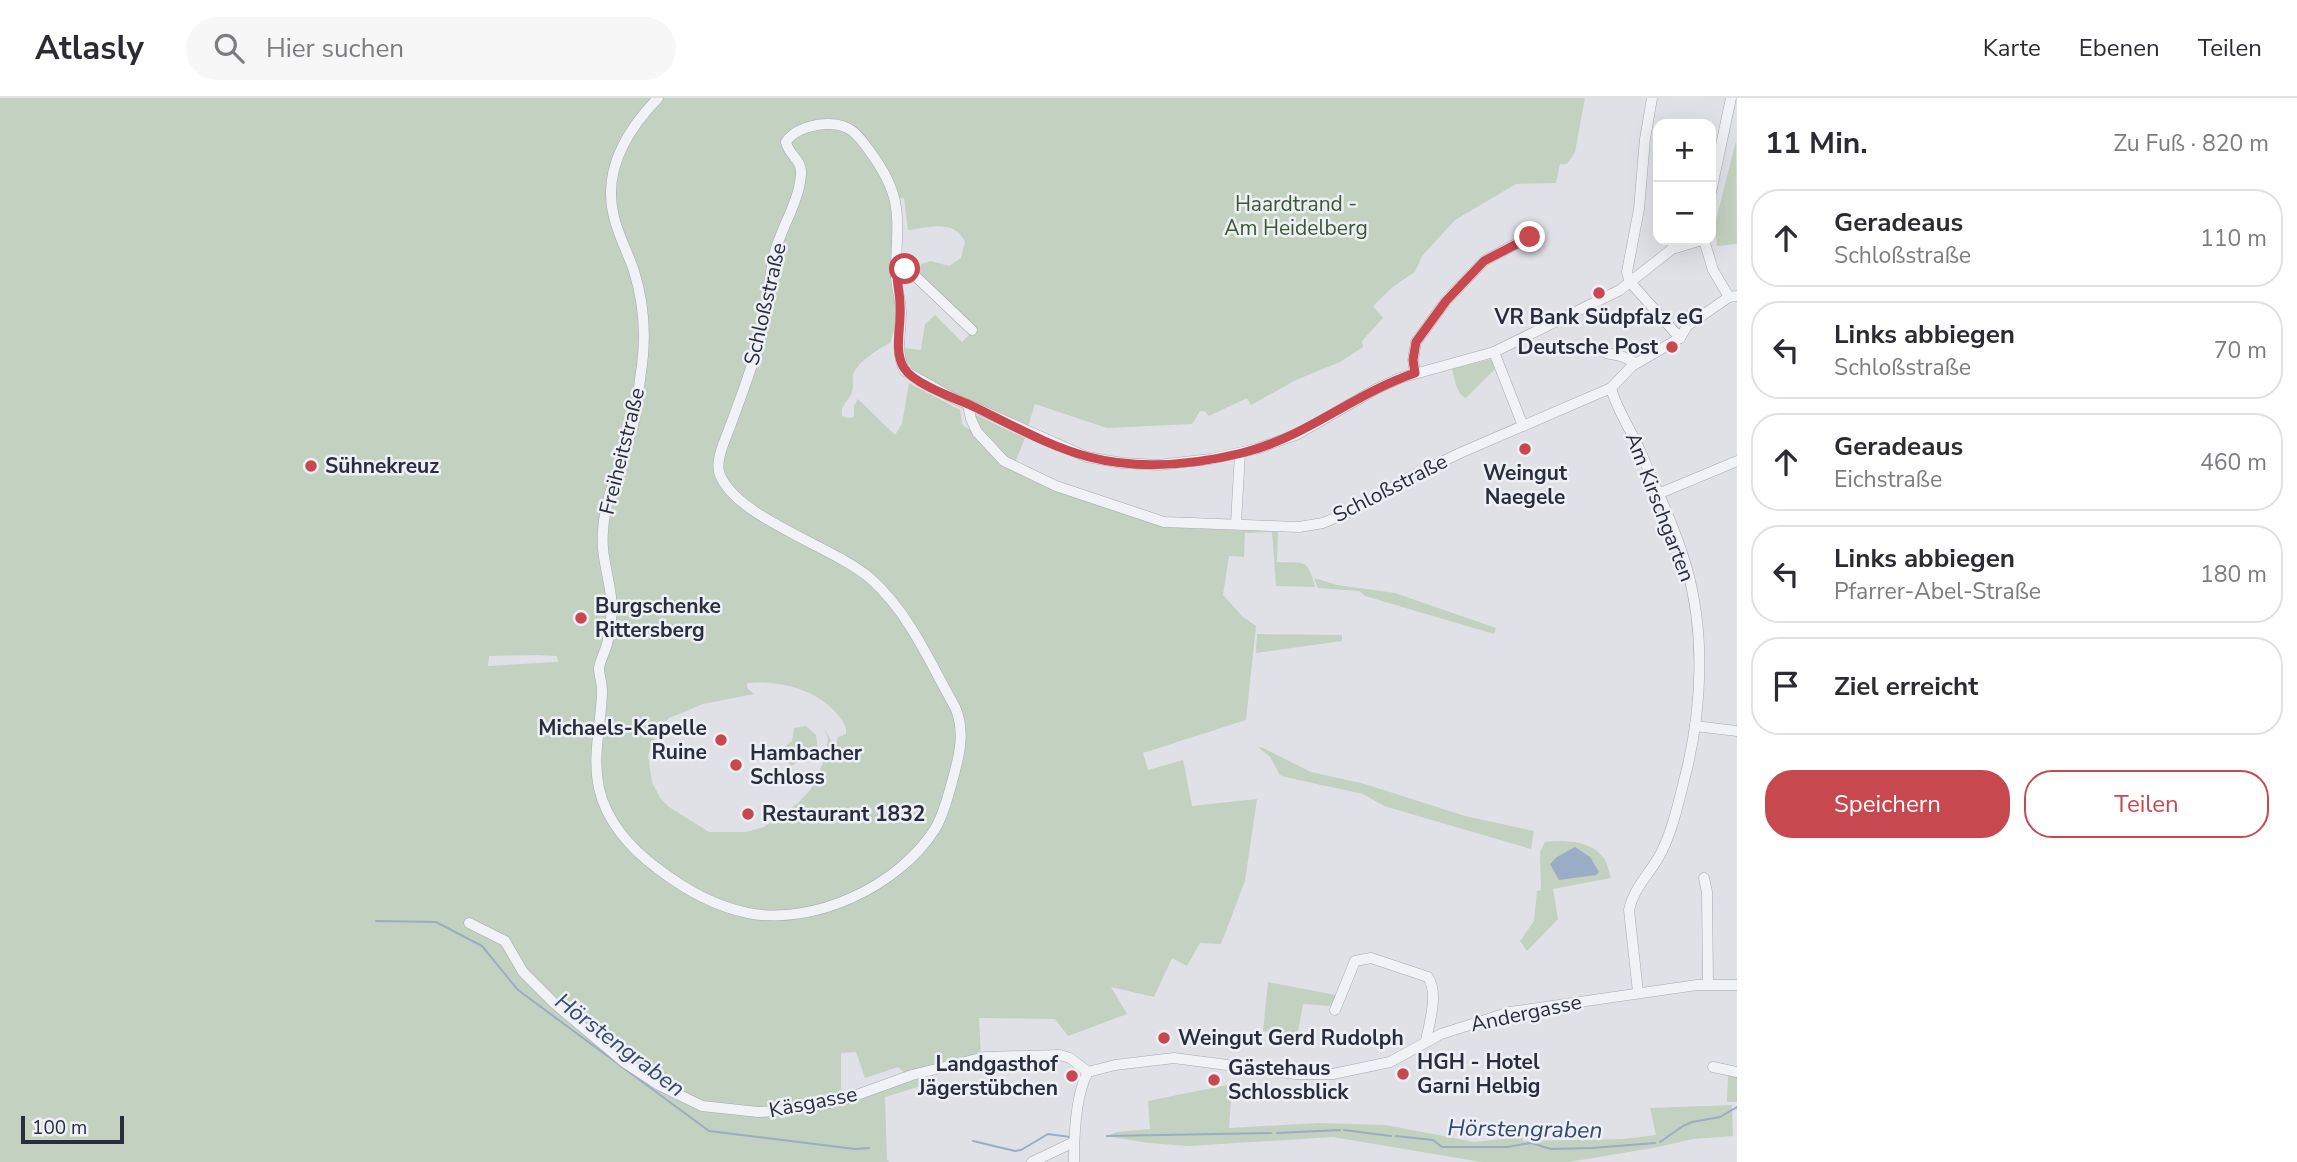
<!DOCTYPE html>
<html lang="de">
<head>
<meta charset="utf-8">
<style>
  body { margin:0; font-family:"Nunito Sans",sans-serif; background:#f7f7f7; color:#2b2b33 }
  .controls { position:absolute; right:21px; top:21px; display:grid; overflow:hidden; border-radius:14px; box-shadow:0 7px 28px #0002 }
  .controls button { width:63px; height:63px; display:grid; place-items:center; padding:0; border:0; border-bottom:2px solid #e1e1e2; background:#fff; color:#2b2b33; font:35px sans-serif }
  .scale { position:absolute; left:21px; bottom:18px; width:103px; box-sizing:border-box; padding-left:7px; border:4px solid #282e3e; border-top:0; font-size:19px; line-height:24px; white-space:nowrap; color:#282e3e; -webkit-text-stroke:5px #eef0f5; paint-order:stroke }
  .stop { position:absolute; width:21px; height:21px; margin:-16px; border:5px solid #c84850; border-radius:50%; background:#fff }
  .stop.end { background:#c84850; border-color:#fff; box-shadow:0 2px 7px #0008 }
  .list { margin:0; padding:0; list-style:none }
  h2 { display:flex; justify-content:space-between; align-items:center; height:91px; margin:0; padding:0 28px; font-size:30px }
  h2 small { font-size:23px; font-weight:400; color:#7c7c81 }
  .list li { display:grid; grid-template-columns:46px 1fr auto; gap:21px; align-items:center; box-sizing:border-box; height:98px; margin:0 14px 14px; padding:0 14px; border:2px solid #e1e1e2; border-radius:28px }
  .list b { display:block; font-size:26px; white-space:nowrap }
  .list p { margin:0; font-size:23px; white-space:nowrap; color:#7c7c81 }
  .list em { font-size:23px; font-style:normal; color:#7c7c81 }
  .actions { display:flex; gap:14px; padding:21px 28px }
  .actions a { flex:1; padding:16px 0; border:2px solid #c84850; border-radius:28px; text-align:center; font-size:24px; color:#c84850 }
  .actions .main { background:#c84850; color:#fff }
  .icon { flex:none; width:38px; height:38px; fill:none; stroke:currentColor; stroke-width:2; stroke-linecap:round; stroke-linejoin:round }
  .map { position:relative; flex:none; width:1737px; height:1064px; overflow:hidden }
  header { display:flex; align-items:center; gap:42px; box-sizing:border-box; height:98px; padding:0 35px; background:#fff; border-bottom:2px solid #e1e1e2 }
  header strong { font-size:33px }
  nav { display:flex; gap:38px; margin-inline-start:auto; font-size:24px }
  .search { width:490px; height:63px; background:#f7f7f7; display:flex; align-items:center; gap:18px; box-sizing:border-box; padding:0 24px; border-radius:38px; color:#7c7c81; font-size:26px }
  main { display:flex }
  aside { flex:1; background:#fff }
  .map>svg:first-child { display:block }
</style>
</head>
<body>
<header>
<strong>Atlasly</strong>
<div class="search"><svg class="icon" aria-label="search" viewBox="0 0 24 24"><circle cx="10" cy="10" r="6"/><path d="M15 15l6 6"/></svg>Hier suchen</div>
<nav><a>Karte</a><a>Ebenen</a><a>Teilen</a></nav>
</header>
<main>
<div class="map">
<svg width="1737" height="1064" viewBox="0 0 1737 1064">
  <rect width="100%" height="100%" fill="#dfe1e7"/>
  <g fill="#c3d1c0" fill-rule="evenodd">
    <path d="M0,0H1585L1575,54L1567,66H1560L1556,85L1516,86L1455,122L1422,158L1415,174L1394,188L1373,208L1383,220L1362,243L1363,249L1340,264L1296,282L1251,307L1247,300L1209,318L1205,313H1200L1192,326L1107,330L1035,306L1028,329L952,295L913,272L906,262L904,250L921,252L925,226L935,217L962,244L976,230L909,171L912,167L920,169L921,166L931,163L949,168L961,160L965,144C954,121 930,129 908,132L904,100L891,101L893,118V181L897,222L890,245C877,252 858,263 853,277C852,283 854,289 852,294C849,304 840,305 842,318L848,320L854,319V308L858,301L895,337L902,326L909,285L960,312L962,326L966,330L970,331L976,317L1025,340L1012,372L1054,391L1181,430L1278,434L1277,464C1304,465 1308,460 1315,489L1276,488L1272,434L1245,435L1244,459L1229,458L1223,497L1243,519L1256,528L1246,622L1143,655L1148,672L1183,662L1192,708L1257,701L1245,783L1221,846L1200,845L1187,868L1172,860L1154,899L1111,889L1127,916L1068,938L1055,921L979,920L981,957L907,977L898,969L865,980L856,954L841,955V1000L794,1014L923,975L918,989L885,999L887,1062L890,1064H0ZM538,557L557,558L558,564L488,568L489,558ZM747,585C779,582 817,591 838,617C843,624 847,628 846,636L838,639L837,644L833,646L823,629L828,640L826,658L811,691L798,705L764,729L746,734H709L669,709L660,700L652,684L648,657L657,634L669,620L703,606L754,596L747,590Z"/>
    <path d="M1736,43L1737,146L1717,148L1715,126Z"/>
    <path d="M1492,261L1496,270L1466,300C1456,296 1455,281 1452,271Z"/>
    <path d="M1314,480L1337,487L1395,495L1496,530L1494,536L1365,498L1359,493L1318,490Z"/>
    <path d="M1257,536L1342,537V543L1256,555Z"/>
    <path d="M806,628L816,637L818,653L791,668L788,663L781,664L776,656L792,643L794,630Z"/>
    <path d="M1258,649L1263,650L1311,674L1365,686L1465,718L1534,733L1531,751L1384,708L1363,696L1285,679L1280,677L1270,659Z"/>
    <path d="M1545,744C1565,742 1589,742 1603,759C1607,764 1609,773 1611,780L1553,791L1558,821L1527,853L1520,843L1534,823L1537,793L1541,792L1540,754Z"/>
    <path d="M1268,884L1341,898L1332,908L1303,906L1297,939L1263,933Z"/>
    <path d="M1728,977L1737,978V1004H1727Z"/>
    <path d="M1232,986L1229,1030L1318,1025L1386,1027L1474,1044L1522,1039L1523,1043L1624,1041L1656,1037L1650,1010L1732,1007L1733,1038L1693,1041L1658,1049L1569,1064H1481L1333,1039L1189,1048L1148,1045L1107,1038L1117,1034L1150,1031L1148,1003Z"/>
  </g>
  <path fill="#9bacc6" d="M1575,749L1590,759L1599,774L1596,777L1559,782L1550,766L1557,759Z"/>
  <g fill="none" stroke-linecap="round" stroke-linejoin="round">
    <g stroke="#9bacc6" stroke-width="2">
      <path d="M376,823L436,824L482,848L518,892L709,1033L855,1051L869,1050"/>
      <path d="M1344,1032L1391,1038"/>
      <path d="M1277,1035L1340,1032"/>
      <path d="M1107,1038L1271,1035"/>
      <path d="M1396,1038L1433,1042L1442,1049H1507L1531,1045L1551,1051L1592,1050L1655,1045"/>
      <path d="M973,1043L1015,1053L1021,1052L1048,1036L1070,1039"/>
      <path d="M1660,1044L1683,1028L1692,1024L1720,1019L1737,1009"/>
    </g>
    <g stroke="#a4a8b1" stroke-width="11">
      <g id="minor">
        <path d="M658,0C627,32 602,73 614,119C618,137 628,155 634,173C643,202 646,236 642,267C639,285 638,305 634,323C625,360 605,394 603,433C600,464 615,491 611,521C610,529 609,538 607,546C605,554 600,562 599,570C599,579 603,587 602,595C601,627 592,658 599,690C606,723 631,751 657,770C684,791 714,808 748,815C814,828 899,788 935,731C943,718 948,699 952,684C959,659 966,634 955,609C930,565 910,516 871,481C835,449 738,421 720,377C714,363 726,340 731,326C743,293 756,260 764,225C769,203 769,179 774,157C781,129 799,105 801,76C802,61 789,58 786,44C794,31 815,26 829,26C851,26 859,38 871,55C906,103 896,123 896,177C896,190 901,202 901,215C901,235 895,255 905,273L951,299L1087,359L1122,365L1158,367L1211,361L1256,351L1298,336L1376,291L1400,280L1494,254L1620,192L1672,151L1702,142"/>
        <path d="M1652,0L1645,41L1639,111L1627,174L1630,184L1680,240"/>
        <path d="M1711,94L1731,0"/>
        <path d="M1704,142L1713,172L1729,199"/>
        <path d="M897,171L911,174L972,232"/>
        <path d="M1680,240L1687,228L1729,199L1737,198"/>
        <path d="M1494,254L1523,328"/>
        <path d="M1606,255L1621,258L1636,265"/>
        <path d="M1415,275L1413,262L1416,244L1446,203L1484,163L1529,139"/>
        <path d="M1611,290C1617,313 1633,335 1642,357C1658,395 1676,432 1687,471C1705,535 1702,607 1687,671C1680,698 1674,728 1662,753C1652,774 1634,788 1629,812L1638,894"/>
        <path d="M968,307L971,321L977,334L1004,363L1056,388L1164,424L1299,429L1323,425L1349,414L1405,382L1460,355L1611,290L1632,268L1680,240"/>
        <path d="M1658,396L1737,363"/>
        <path d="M1236,425L1240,355"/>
        <path d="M1695,628L1737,633"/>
        <path d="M1704,780L1707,794L1708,886"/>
        <path d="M469,825L505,843L523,874L555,906L624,964L659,987L702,1008L758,1014L785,1013L840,1003L912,977L985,959L1060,957L1070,960L1088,974"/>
        <path d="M1335,912L1355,863L1371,860L1428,879C1439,896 1429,925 1426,943"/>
        <path d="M1713,969L1737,974"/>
        <path d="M1032,1064L1074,1044"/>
        <path d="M1074,1064C1074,1039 1076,995 1088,974L1115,967L1174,960L1296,976H1333L1390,964L1441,936L1510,914L1697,887H1737"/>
      </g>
    </g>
    <use href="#minor" stroke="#f1f2f6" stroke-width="10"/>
  </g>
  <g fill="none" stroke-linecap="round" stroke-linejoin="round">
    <path stroke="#c84850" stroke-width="9" d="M905,171L897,170C896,183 900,195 900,207C902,227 893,252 904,270C913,285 951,299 968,306C1007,324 1047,348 1089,359C1139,372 1193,367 1242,355C1307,339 1353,296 1415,275L1413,262L1416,244L1446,203L1484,163L1530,139"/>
  </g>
  <g fill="#c84850" stroke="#eef0f5" stroke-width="2.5">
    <circle cx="1599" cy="195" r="7"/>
    <circle cx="1672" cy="249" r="7"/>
    <circle cx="1525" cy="351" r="7"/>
    <circle cx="311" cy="368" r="7"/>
    <circle cx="581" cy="520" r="7"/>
    <circle cx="721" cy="642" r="7"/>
    <circle cx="736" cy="667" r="7"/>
    <circle cx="748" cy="716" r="7"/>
    <circle cx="1164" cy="940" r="7"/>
    <circle cx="1403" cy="976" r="7"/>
    <circle cx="1072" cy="978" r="7"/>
    <circle cx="1214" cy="982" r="7"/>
  </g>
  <g text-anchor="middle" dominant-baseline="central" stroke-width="5" stroke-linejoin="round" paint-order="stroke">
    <g font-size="21" fill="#3a5936" stroke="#eef0f5">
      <text x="1296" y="106">Haardtrand -<tspan x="1296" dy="24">Am Heidelberg</tspan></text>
    </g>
    <g font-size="21" fill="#282e3e" stroke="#eef0f5">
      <text transform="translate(765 206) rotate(-77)">Schloßstraße</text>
      <text transform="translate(622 353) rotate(-76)">Freiheitstraße</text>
      <text transform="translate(1390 390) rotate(-27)">Schloßstraße</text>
      <text transform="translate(1660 409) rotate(69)">Am Kirschgarten</text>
      <text transform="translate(1526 915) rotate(-12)">Andergasse</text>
      <text transform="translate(813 1004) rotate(-11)">Käsgasse</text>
    </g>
    <g font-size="21" font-weight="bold" fill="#282e3e" stroke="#eef0f5" text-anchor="start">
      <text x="1599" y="219" text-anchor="middle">VR Bank Südpfalz eG</text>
      <text x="1658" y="249" text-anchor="end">Deutsche Post</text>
      <text x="325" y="368">Sühnekreuz</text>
      <text x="1525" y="375" text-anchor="middle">Weingut<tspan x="1525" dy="24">Naegele</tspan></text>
      <text x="595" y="508">Burgschenke<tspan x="595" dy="24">Rittersberg</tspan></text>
      <text x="707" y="630" text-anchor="end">Michaels-Kapelle<tspan x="707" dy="24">Ruine</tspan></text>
      <text x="750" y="655">Hambacher<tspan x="750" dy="24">Schloss</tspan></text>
      <text x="762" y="716">Restaurant 1832</text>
      <text x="1178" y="940">Weingut Gerd Rudolph</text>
      <text x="1417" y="964">HGH - Hotel<tspan x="1417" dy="24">Garni Helbig</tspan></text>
      <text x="1058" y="966" text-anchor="end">Landgasthof<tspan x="1058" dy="24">Jägerstübchen</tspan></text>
      <text x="1228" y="970">Gästehaus<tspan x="1228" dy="24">Schlossblick</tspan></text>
    </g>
    <g font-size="23" font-style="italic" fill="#34496f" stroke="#eef0f5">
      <text transform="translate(620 947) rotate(37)">Hörstengraben</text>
      <text transform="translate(1525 1031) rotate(1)">Hörstengraben</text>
    </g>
  </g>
</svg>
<div class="controls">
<button>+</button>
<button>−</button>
</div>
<div class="scale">100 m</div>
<div class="stop" style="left:905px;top:171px"></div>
<div class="stop end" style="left:1530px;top:139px"></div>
</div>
<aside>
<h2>11 Min.<small>Zu Fuß · 820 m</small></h2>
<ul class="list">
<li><svg class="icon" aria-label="ahead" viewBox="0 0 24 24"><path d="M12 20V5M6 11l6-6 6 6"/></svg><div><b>Geradeaus</b><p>Schloßstraße</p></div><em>110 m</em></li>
<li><svg class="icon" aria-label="left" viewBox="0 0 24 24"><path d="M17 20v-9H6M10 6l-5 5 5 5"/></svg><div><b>Links abbiegen</b><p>Schloßstraße</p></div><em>70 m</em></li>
<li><svg class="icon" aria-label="ahead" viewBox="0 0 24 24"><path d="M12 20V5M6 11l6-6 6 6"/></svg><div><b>Geradeaus</b><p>Eichstraße</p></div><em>460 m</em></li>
<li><svg class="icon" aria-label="left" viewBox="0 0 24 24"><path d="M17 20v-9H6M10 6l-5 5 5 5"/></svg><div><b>Links abbiegen</b><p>Pfarrer-Abel-Straße</p></div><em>180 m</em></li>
<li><svg class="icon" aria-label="arrive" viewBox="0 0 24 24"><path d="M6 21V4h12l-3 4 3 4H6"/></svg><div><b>Ziel erreicht</b></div></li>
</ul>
<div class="actions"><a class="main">Speichern</a><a>Teilen</a></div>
</aside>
</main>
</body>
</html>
